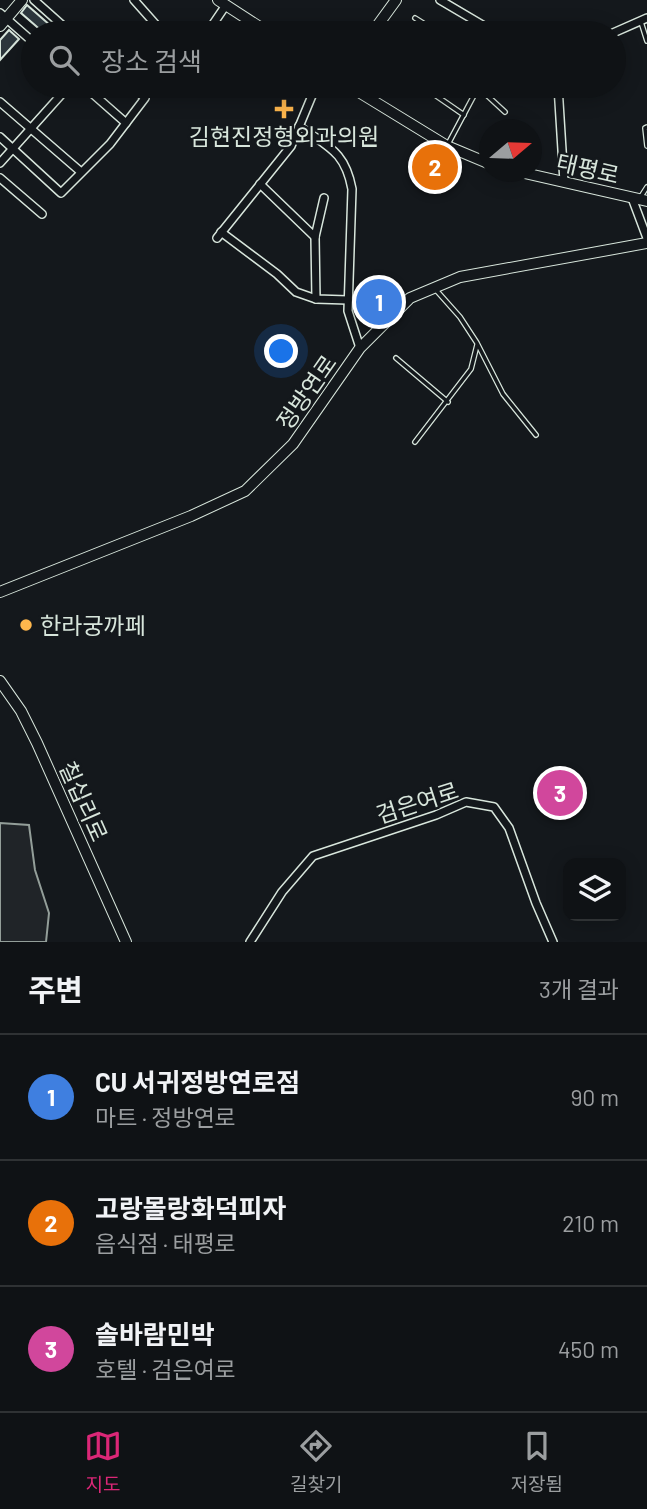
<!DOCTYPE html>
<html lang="ko">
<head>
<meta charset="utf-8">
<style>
  body { margin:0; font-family:Barlow,"Noto Sans KR",sans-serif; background:#181b1e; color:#f1f3f6 }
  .controls { position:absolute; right:21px; bottom:21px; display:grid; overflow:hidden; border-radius:14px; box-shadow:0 4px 18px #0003 }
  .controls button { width:63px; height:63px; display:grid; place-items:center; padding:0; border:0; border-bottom:2px solid #2f3234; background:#0f1215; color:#f1f3f6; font:35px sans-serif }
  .compass { position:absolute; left:479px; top:119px; width:63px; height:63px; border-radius:50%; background:#0f1215; box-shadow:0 4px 18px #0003; rotate:71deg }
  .you { position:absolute; left:282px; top:352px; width:24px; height:24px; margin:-18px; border:5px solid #fff; border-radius:50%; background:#1a73e8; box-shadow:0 0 0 10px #1a73e833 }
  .badge { display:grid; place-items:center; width:46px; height:46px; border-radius:50%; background:#db2777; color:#fff; font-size:23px; font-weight:700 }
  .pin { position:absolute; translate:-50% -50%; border:4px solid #fff; box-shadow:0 2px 7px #0006 }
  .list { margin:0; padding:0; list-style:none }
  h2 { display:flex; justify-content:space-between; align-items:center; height:91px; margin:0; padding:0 28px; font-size:30px }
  h2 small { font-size:23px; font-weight:400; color:#9b9ea0 }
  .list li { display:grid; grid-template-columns:46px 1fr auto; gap:21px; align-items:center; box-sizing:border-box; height:126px; padding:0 28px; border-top:2px solid #2f3234 }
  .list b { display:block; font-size:26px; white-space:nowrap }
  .list p { margin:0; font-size:23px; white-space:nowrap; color:#9b9ea0 }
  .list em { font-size:23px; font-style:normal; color:#9b9ea0 }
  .icon { flex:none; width:38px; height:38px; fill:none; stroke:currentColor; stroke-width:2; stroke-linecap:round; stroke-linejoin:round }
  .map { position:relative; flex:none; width:647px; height:942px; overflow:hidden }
  .search { position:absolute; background:#0f1215; box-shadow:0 4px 18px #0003; left:21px; right:21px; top:21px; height:77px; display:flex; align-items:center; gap:18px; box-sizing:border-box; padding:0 24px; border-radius:38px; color:#9b9ea0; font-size:26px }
  .sheet { height:469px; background:#0f1215 }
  nav { display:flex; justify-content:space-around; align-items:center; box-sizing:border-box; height:98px; border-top:2px solid #2f3234; background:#0f1215; font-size:19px; color:#9b9ea0 }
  nav a { display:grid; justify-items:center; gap:4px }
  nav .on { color:#db2777 }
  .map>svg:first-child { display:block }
</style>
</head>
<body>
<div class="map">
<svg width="647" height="942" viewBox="0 0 647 942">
  <rect width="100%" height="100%" fill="#14181c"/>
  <path fill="#202428" stroke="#939e99" stroke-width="2" d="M0,823L29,825L35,870L49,913L46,942H0Z"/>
  <g fill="#2c363c" stroke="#d8e6dc" stroke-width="2">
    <path d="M27,5L59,33H44L21,13Z"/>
    <path d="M9,30L19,39L0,60V40Z"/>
  </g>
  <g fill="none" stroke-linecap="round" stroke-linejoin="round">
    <g stroke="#d8e6dc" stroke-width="6">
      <g id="lane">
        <path d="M415,18L439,33"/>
        <path d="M641,22L647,41"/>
        <path d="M422,86L464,115"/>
        <path d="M478,87L505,112"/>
        <path d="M647,127L645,128L647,146"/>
        <path d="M447,146L479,86"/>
        <path d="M640,198L647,187"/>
        <path d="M436,290L460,317L477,343L503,394L536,435"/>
        <path d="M396,358L448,402"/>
        <path d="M415,442L471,369L477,345"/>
      </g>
    </g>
    <g stroke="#d8e6dc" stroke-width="10">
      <g id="street">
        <path d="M34,0L71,33"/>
        <path d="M134,0L158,27L168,33"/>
        <path d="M440,0L496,33"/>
        <path d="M0,13L33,42"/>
        <path d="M207,33L226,5"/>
        <path d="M613,33L647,18"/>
        <path d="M84,86L126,123"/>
        <path d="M558,86L564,182"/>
        <path d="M0,102L81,172"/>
        <path d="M299,126C328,147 345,151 352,189L348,311L360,348"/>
        <path d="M0,137L61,193L110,144L145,98L131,86"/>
        <path d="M0,163L69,86"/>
        <path d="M0,178L42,214"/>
        <path d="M260,184L315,237"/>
        <path d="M632,198L647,238"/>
        <path d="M221,232L277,274L296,292L316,299L348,300"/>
        <path d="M217,238L291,146L316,86"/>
        <path d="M316,299L315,237L324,198"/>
        <path d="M250,942L282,892L313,856L436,815L466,802L494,807L509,828L536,903L553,942"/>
      </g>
    </g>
    <g stroke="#d8e6dc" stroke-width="12">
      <g id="secondary">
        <path d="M218,0L269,33"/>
        <path d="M0,26L22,0"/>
        <path d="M372,33L396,0"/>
        <path d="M349,86L447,146L490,164"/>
        <path d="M520,172L647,201"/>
        <path d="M0,592L191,516L245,491L293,444L360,348L410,298L460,277L647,243"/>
        <path d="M0,681L21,711L37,743L126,942"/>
      </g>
    </g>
    <use href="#lane" stroke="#14181c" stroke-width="3.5"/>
    <use href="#street" stroke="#14181c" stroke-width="7"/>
    <use href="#secondary" stroke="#14181c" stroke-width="10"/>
  </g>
  <g fill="#ffb74d" stroke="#14181c" stroke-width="2.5">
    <path d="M280.5 98.5h7v7h7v7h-7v7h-7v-7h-7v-7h7z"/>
    <circle cx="26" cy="625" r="7"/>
  </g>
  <g text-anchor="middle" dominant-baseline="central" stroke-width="5" stroke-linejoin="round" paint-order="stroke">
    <g font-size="23" fill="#d8e6dc" stroke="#14181c">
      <text x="284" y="136">김현진정형외과의원</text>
      <text x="40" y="625" text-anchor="start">한라궁까페</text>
    </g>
    <g font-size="23" fill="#d8e6dc" stroke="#14181c">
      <text transform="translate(588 168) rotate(13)">태평로</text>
      <text transform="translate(306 392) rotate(-55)">정방연로</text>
      <text transform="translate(84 801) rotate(66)">칠십리로</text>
      <text transform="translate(417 802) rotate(-18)">검은여로</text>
    </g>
  </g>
</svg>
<div class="controls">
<button><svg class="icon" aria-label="layers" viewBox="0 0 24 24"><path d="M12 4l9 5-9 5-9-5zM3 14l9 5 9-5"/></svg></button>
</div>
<svg class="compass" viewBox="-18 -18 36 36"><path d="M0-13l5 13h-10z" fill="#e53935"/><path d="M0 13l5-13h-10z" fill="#9b9ea0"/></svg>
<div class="you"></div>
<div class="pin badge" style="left:379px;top:302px;background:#3f7fe0">1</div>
<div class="pin badge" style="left:435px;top:167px;background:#e8710a">2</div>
<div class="pin badge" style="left:560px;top:793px;background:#d1479c">3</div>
<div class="search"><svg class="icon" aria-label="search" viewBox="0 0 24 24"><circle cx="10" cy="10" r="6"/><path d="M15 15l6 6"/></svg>장소 검색</div>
</div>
<section class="sheet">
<h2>주변<small>3개 결과</small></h2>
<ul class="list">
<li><span class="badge" style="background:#3f7fe0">1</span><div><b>CU 서귀정방연로점</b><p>마트 · 정방연로</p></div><em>90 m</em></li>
<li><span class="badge" style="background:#e8710a">2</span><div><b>고랑몰랑화덕피자</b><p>음식점 · 태평로</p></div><em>210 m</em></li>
<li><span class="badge" style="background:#d1479c">3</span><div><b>솔바람민박</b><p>호텔 · 검은여로</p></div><em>450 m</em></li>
</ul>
</section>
<nav>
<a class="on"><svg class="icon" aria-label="map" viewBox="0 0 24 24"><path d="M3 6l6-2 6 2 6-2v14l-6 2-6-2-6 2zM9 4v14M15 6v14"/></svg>지도</a>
<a><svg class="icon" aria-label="directions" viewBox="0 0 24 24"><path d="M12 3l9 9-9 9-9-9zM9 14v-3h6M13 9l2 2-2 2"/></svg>길찾기</a>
<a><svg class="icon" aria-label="saved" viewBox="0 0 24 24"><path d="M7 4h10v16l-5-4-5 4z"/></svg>저장됨</a>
</nav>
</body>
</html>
